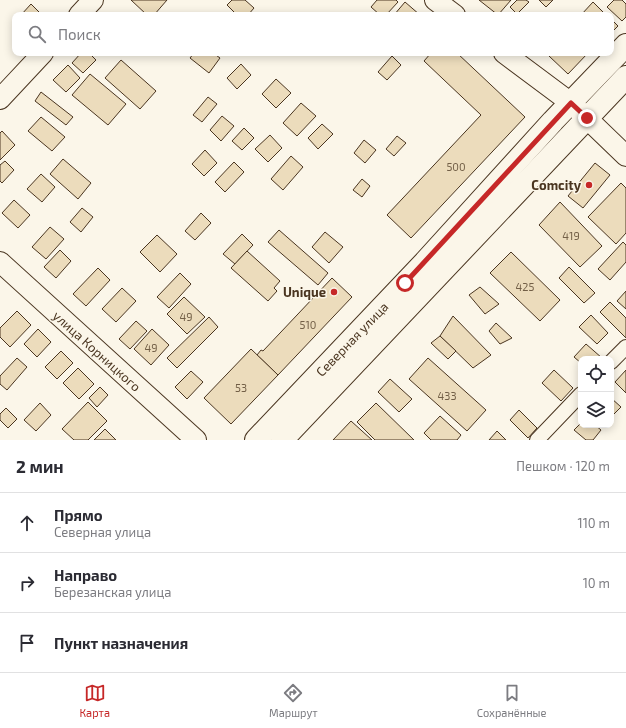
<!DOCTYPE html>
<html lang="ru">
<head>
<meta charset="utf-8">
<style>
  body { margin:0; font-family:"Exo 2",sans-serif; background:#f7f7f7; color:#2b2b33 }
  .controls { position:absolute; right:12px; bottom:12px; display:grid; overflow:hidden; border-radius:8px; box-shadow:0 2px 10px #0003 }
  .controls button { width:36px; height:36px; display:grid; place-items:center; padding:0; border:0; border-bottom:1px solid #e1e1e2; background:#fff; color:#2b2b33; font:20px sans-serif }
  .stop { position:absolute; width:12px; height:12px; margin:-9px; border:3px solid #c62828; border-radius:50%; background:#fff }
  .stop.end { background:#c62828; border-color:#fff; box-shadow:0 1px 4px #0008 }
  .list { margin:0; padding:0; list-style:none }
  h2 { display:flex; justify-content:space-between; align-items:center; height:52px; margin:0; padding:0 16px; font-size:17px }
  h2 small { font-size:13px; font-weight:400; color:#7c7c81 }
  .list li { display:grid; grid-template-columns:26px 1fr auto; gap:12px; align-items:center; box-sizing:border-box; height:60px; padding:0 16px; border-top:1px solid #e1e1e2 }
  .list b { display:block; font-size:15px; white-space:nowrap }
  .list p { margin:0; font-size:13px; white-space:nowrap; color:#7c7c81 }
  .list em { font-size:13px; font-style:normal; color:#7c7c81 }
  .icon { flex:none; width:22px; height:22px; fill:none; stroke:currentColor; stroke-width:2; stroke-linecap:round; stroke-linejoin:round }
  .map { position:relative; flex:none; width:626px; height:440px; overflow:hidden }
  .search { position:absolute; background:#fff; box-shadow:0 2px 10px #0003; left:12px; right:12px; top:12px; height:44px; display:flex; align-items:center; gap:10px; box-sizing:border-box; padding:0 14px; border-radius:8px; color:#7c7c81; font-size:15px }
  .sheet { height:232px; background:#fff }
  nav { display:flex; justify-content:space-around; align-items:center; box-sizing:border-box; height:56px; border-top:1px solid #e1e1e2; background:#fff; font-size:11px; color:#7c7c81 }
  nav a { display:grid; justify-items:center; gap:2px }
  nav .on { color:#c62828 }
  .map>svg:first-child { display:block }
</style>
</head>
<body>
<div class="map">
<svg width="626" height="440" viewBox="0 0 626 440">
  <rect width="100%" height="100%" fill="#fbf6e9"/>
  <g fill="#ecdcbc" stroke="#4a3520">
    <path d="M131,0H167L154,15H147Z"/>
    <path d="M232,0H245L254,8L248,15H237L227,5Z"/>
    <path d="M377,0H396L398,2L386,15H380L371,7Z"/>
    <path d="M479,0H511L498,15Z"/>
    <path d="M517,0H526L529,2L517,14L510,7Z"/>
    <path d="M539,0H553L546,7Z"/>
    <path d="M614,0H622L626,4V17L622,21L607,7Z"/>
    <path d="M405,2L420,15H394Z"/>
    <path d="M593,2L606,15H581Z"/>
    <path d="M31,4L42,15H21Z"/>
    <path d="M611,19L618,26L611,33Z"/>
    <path d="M81,53H89L96,60L83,73L72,63Z"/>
    <path d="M194,53H213L220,58L209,73L190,58Z"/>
    <path d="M431,53H457L525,117L411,238L387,215L481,115L424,61Z"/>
    <path d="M552,53H588L568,74L549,56Z"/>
    <path d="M392,56L401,65L387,80L378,72Z"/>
    <path d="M121,60L156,91L140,109L105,78Z"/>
    <path d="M241,64L251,75L237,89L227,78Z"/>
    <path d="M68,65L80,78L66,92L53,80Z"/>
    <path d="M90,74L126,104L108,125L72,95Z"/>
    <path d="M276,79L291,93L276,108L262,94Z"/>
    <path d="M41,92L73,117L66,125L35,101Z"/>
    <path d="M208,97L217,104L202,122L193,115Z"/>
    <path d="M301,103L316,116L297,136L283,123Z"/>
    <path d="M222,116L234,126L221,141L210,130Z"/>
    <path d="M41,117L65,137L52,151L28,131Z"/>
    <path d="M322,124L333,134L318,149L308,138Z"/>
    <path d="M244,128L254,138L242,150L232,141Z"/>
    <path d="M2,131L15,145L0,160V133Z"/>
    <path d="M270,135L282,148L268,162L255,149Z"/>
    <path d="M397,136L406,143L394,156L386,149Z"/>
    <path d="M364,140L376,150L365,163L354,153Z"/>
    <path d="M205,150L217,163L204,176L192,164Z"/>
    <path d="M291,156L303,167L283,190L271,179Z"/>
    <path d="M63,159L91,183L78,199L50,174Z"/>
    <path d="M5,161L14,170L2,183L0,181V165Z"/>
    <path d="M234,162L244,172L225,192L215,182Z"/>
    <path d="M595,163L610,175L583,208L568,196Z"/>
    <path d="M41,174L55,187L42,202L27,189Z"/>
    <path d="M362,179L370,186L362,197L353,190Z"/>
    <path d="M621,183L626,188V233L616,244L588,217Z"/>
    <path d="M14,200L30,215L18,228L2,213Z"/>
    <path d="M560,202L602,246L580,267L539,225Z"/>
    <path d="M82,208L93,217L81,232L70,222Z"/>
    <path d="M201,213L211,223L195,240L185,231Z"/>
    <path d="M50,227L64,239L46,259L32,247Z"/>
    <path d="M279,230L328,273L318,285L268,242Z"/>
    <path d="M325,232L343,247L329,263L312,247Z"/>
    <path d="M242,234L253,245L235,264L223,254Z"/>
    <path d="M157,235L177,254L160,272L140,252Z"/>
    <path d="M623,242L626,245V262L610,280L598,269Z"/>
    <path d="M60,250L71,261L56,278L44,267Z"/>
    <path d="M247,251L280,281L274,288L277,291L268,301L231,268Z"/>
    <path d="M511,252L560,300L540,321L490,273Z"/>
    <path d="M569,267L595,293L584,303L559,278Z"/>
    <path d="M98,268L110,280L86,306L73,294Z"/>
    <path d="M180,273L191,284L169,308L157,297Z"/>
    <path d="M332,278L352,297L278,375L257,355L261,350L263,351Z"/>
    <path d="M480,287L499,304L485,314L469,295Z"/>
    <path d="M122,288L136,301L116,322L102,309Z"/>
    <path d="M626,291V309L617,301Z"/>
    <path d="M184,297L205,317L187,334L167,314Z"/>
    <path d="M610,302L626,318V338L600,312Z"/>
    <path d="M17,311L31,325L10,347L0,337V328Z"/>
    <path d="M591,315L608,333L597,344L579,327Z"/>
    <path d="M453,316L491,355L473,368L440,336Z"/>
    <path d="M209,317L218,327L177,368L167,358Z"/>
    <path d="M136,321L147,331L130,349L119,339Z"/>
    <path d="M496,323L512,338L500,344L489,331Z"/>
    <path d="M38,329L51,342L37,357L24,344Z"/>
    <path d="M152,329L169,345L151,365L134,349Z"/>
    <path d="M440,336L456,351L448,359L431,343Z"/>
    <path d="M586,344L602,358V359H581V363L574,357Z"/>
    <path d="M251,349L278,375L231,424L204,398Z"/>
    <path d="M61,351L73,363L57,379L45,367Z"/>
    <path d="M17,358L27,367L7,390L0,384V376Z"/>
    <path d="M428,358L486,410L467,431L409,379Z"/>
    <path d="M78,368L94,384L79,399L63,383Z"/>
    <path d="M554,370L573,388L561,401L542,383Z"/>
    <path d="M626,370V393L615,382Z"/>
    <path d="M191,371L203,382L187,399L175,387Z"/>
    <path d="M390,379L412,399L399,412L378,392Z"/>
    <path d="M100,387L108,395L97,407L89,398Z"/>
    <path d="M611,398L621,407L611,417Z"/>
    <path d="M88,402L107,421L88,440H74L62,429Z"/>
    <path d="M40,403L51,415L36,431L24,420Z"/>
    <path d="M376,403L414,440H375L357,422Z"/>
    <path d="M6,408L17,419L8,428L0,420V414Z"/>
    <path d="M519,410L537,428L528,438L510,420Z"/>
    <path d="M440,416L461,435L457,440H431L424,433Z"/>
    <path d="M351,421L372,440H333Z"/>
    <path d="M581,423V425H595L601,430L593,440H586L574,430Z"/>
    <path d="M105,429L116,440H94Z"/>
    <path d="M497,431L506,440H489Z"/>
  </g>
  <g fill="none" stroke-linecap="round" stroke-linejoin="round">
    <g stroke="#4a3520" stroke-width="16">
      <g id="street">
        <path d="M611,362L626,347"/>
        <path d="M537,440L581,394"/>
      </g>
    </g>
    <g stroke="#4a3520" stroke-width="22">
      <g id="secondary">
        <path d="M435,0L455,15"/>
        <path d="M79,15L93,0"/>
        <path d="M504,53L571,103L626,156"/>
        <path d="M0,99L43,53"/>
        <path d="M0,262L196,440"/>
      </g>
    </g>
    <g stroke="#4a3520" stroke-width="24">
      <g id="primary">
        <path d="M256,440L425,262L553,121L626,45"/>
        <path d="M282,440L626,77"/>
      </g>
    </g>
    <use href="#street" stroke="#fbf6e9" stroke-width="14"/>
    <use href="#secondary" stroke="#fbf6e9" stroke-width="20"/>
    <use href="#primary" stroke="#fbf6e9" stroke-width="22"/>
  </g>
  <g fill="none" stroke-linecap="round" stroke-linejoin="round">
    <path stroke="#c62828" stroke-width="5" d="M405,283L571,103L587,118"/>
  </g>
  <g fill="#c62828" stroke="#fbf6e9" stroke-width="1.5">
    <circle cx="589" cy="185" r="4"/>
    <circle cx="334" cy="292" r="4"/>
  </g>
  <g text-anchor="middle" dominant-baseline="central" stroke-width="3" stroke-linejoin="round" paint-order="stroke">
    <g font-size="11" fill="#725f47">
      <text x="456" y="166">500</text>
      <text x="571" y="235">419</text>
      <text x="525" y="286">425</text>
      <text x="186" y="316">49</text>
      <text x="308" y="324">510</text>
      <text x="151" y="347">49</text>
      <text x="241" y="387">53</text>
      <text x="447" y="395">433</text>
    </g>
    <g font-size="13" font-weight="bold" fill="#4a3520" stroke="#fbf6e9" text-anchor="end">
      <text x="581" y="185">Comcity</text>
      <text x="326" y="292">Unique</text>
    </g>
    <g font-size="13" fill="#4a3520" stroke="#fbf6e9">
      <text transform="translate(352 339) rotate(-46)">Северная улица</text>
      <text transform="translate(97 351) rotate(42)">улица Корницкого</text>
    </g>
  </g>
</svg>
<div class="controls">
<button><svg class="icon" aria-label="locate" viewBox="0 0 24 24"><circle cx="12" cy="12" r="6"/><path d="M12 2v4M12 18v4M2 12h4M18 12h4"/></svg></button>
<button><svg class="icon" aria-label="layers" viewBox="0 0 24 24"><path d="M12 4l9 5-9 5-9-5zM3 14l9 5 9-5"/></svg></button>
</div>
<div class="stop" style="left:405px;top:283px"></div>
<div class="stop end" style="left:587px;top:118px"></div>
<div class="search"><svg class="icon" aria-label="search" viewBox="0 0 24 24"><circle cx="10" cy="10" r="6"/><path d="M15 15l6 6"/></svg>Поиск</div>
</div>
<section class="sheet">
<h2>2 мин<small>Пешком · 120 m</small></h2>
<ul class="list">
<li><svg class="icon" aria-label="ahead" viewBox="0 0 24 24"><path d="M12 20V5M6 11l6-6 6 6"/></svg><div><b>Прямо</b><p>Северная улица</p></div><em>110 m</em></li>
<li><svg class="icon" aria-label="right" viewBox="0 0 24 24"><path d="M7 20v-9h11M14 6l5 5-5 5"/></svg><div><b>Направо</b><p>Березанская улица</p></div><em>10 m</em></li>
<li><svg class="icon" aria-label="arrive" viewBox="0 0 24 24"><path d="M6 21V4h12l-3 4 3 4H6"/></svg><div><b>Пункт назначения</b></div></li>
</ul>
</section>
<nav>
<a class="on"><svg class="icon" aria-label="map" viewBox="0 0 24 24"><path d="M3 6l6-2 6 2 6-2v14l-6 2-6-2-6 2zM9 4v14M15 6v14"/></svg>Карта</a>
<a><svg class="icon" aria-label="directions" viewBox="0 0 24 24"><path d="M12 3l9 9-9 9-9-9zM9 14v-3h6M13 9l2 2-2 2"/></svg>Маршрут</a>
<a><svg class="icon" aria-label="saved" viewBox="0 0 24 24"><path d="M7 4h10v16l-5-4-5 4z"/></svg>Сохранённые</a>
</nav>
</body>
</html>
